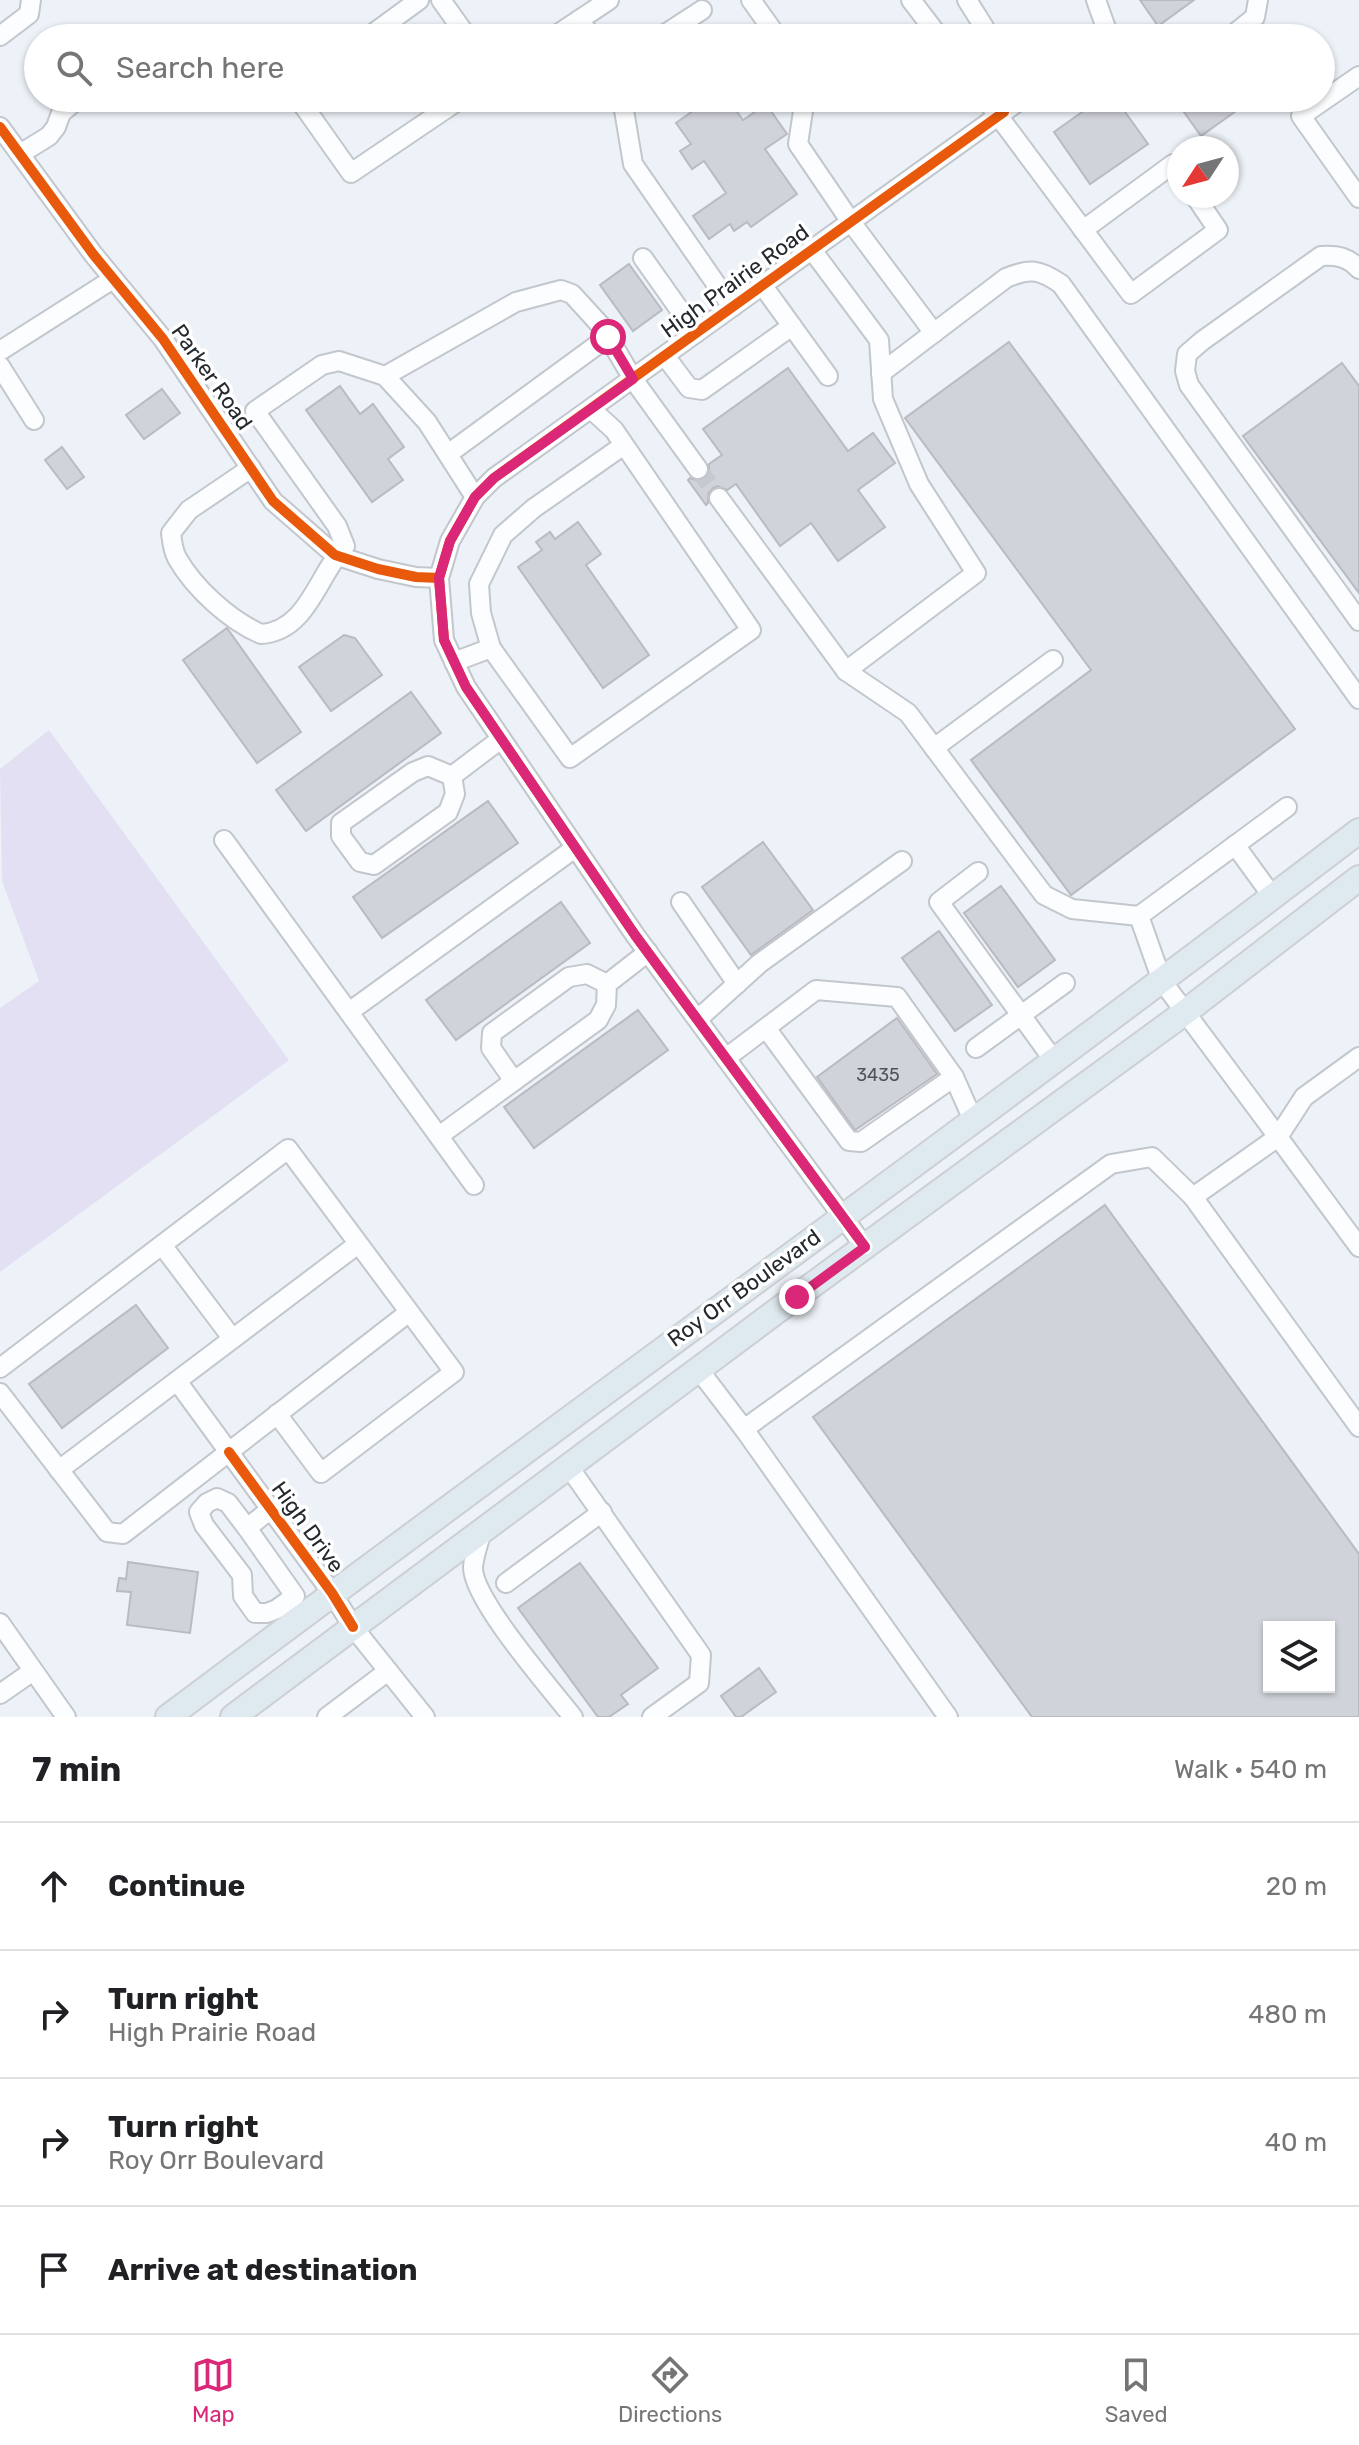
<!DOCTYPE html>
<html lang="en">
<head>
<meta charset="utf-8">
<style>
  body { margin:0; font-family:Rubik,sans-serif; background:#f2f2f2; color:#202124 }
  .controls { position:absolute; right:24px; bottom:24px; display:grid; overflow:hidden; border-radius:0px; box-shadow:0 2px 6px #0004 }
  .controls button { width:72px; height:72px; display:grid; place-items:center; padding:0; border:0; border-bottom:2px solid #e0e0e0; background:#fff; color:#202124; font:40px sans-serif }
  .compass { position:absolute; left:1167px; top:136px; width:72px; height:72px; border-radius:50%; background:#fff; box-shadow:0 2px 6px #0004; rotate:234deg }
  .stop { position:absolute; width:24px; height:24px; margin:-18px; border:6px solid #db2777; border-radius:50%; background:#fff }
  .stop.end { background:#db2777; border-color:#fff; box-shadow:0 2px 8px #0008 }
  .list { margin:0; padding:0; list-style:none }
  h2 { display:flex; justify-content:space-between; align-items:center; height:104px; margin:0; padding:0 32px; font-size:34px }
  h2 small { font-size:26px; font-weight:400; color:#757577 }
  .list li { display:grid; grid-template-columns:52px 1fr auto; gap:24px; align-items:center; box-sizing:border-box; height:128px; padding:0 32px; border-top:2px solid #e0e0e0 }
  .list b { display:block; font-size:30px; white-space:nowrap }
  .list p { margin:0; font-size:26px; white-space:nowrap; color:#757577 }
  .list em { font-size:26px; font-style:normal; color:#757577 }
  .icon { flex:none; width:44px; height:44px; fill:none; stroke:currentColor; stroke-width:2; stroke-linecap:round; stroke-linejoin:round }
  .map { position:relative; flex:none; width:1359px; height:1717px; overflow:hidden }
  .search { position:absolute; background:#fff; box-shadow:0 2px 6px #0004; left:24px; right:24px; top:24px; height:88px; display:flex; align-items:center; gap:20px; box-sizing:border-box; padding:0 28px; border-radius:44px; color:#757577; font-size:30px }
  .sheet { height:616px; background:#fff }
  nav { display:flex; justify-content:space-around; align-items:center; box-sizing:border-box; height:112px; border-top:2px solid #e0e0e0; background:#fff; font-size:22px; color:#757577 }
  nav a { display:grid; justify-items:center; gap:4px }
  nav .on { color:#db2777 }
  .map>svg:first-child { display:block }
</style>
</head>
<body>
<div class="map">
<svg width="1359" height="1717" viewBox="0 0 1359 1717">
  <rect width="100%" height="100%" fill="#edf2f8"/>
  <path fill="#e3e0f3" d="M49,730L289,1060L0,1272V1008L39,981L2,881L0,769Z"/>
  <g fill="#d0d3d9" stroke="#b8bbc1" stroke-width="2" fill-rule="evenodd">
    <path d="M1140,0H1194L1158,26Z"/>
    <path d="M711,98H727L743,120L766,104L787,134L765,149L797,194L751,227L747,222L734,231L730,224L709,239L693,216L726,193L704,161L692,169L680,151L691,144L676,123Z"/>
    <path d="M1102,98H1115L1148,144L1090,184L1054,132Z"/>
    <path d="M1174,98H1254L1201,136Z"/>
    <path d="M629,264L662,310L633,331L600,285Z"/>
    <path d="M1009,342L1295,729L1071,895L971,760L1091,670L905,418Z"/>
    <path d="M1342,363L1359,386V593L1243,436Z"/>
    <path d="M788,368L848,451L873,433L895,463L858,490L885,527L838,561L811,523L780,546L736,484L727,490L718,486L713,488L708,494V503L706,505L688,480L690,478L698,481L706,478L709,473V464L722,455L703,429Z"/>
    <path d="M340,386L360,414L373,404L404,447L388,459L403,480L372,502L306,410Z"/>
    <path d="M162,389L180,413L144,439L126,415Z"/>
    <path d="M62,447L84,477L67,489L45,460Z"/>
    <path d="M578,522L601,554L586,565L649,655L603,688L518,567L542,550L536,542L550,532L555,539Z"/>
    <path d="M227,628L301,732L257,763L183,660Z"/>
    <path d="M344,635L355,638L382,675L331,711L299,667Z"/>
    <path d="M411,692L441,733L306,831L276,790Z"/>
    <path d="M488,801L518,843L382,938L353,897Z"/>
    <path d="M763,842L813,910L751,955L702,887Z"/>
    <path d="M1001,886L1055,960L1018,987L964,913Z"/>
    <path d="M561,902L590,943L456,1040L426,1000Z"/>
    <path d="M939,931L992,1005L955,1031L902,958Z"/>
    <path d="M638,1010L668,1050L534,1148L504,1107Z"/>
    <path d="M897,1018L937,1074L855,1130L817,1077Z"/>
    <path d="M1105,1205L1359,1554V1717H1032L813,1417ZM1269,1627H1329V1687H1269Z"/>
    <path d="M136,1305L168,1348L62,1428L29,1384Z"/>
    <path d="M128,1562L198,1572L190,1633L127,1625L131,1592L117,1591L119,1578L126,1579Z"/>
    <path d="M580,1563L658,1668L621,1695L628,1704L609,1717H598L518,1608Z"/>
    <path d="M759,1668L776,1692L741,1717H736L721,1696Z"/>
  </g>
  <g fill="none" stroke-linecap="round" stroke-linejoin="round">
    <path stroke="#c5cad0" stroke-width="18" stroke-dasharray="18 9" stroke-linecap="butt" d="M698,469L719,498"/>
    <g stroke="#c2c7cd" stroke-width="22">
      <g id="minor">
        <path d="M441,0L468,38"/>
        <path d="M751,0L778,38"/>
        <path d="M911,0L940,38"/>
        <path d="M967,0L984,27L970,38"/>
        <path d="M1096,0L1106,28L1113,38"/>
        <path d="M579,20L593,38"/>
        <path d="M0,36L29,14L31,0"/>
        <path d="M367,38L419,0"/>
        <path d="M552,38L609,0"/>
        <path d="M659,38L702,10"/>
        <path d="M1229,38L1255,17L1258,0"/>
        <path d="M1359,76L1301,116L1359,198"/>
        <path d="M298,98L351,173L462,98"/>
        <path d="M622,98L633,164L732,307"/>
        <path d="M805,98L798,144L851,222L934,333"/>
        <path d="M985,98L1131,294L1218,230L1195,196"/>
        <path d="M0,127L93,254L163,339L273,501L335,555L378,569L416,577L439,578"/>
        <path d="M20,154L49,136L56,127L61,113L79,98"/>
        <path d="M1083,230L1173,164L1179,172"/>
        <path d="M812,250L879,340L883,399L919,484L976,573L846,671"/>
        <path d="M643,258L696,333"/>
        <path d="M1359,269C1348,257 1337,255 1321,256L1202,341L1187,354L1185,371L1189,385L1359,621"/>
        <path d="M763,286L828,376"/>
        <path d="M0,351L113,279"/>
        <path d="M665,356L689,388L702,390L792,326"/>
        <path d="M0,366L34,420"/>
        <path d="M881,373L1006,278C1030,268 1039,269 1061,284L1359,699"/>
        <path d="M385,376L516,302L561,290L572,294L603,328L633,379L698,469"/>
        <path d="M591,409L614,430L751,630L570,758L491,648L481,613L479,584L503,535L534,508L624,445"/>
        <path d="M448,454L608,337"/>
        <path d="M251,468L189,510L171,533C172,542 173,551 177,558C194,588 229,620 261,634C308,631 318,574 345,546L337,526L255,411L322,365L339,361L385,376L427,422L475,497"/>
        <path d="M719,498L846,671L908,713L1044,895L1072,909L1139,916"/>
        <path d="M454,662L491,648"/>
        <path d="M934,748L1053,660"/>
        <path d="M452,776L455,794L448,812L374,865L360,862L341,836V823L413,772L428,766L452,776L501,739"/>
        <path d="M1287,807L1139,916L1162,981L1278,1137L1304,1097L1359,1057"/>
        <path d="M224,840L474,1185"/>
        <path d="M1235,845L1273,897"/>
        <path d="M978,872L939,902L1055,1062"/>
        <path d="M681,902L737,984"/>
        <path d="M607,984L606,1005L598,1020L514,1081L491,1048L492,1033L569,977L587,974L607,984L648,952"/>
        <path d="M349,1012L575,848"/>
        <path d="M698,1019L760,963L902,861"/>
        <path d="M766,1028L849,1141L861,1142L954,1077"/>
        <path d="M976,1048L1065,983"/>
        <path d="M726,1058L816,990L897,997L954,1077L973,1120"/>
        <path d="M439,1136L514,1081"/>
        <path d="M1193,1197L1359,1427"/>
        <path d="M162,1245L232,1338"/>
        <path d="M865,1247L635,935L466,687L444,640L439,578L450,541L475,497L494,478L1023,98"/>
        <path d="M0,1368L288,1149L454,1372L321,1473L277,1414"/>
        <path d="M699,1370L744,1429L1111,1164L1152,1157L1193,1197L1278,1137L1359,1247"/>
        <path d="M177,1381L332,1593L353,1627L425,1717"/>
        <path d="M0,1393L107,1532L123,1534L408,1313"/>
        <path d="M744,1429L948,1717"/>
        <path d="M569,1467L701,1655L699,1683L652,1717"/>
        <path d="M59,1470L358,1244"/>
        <path d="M247,1528L295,1596L277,1609L267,1613H255L243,1596L242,1575L204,1525L199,1512L207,1503L217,1498L228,1503L247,1528L271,1509"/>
        <path d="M482,1530C479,1542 474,1555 473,1567C472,1599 551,1689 573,1717"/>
        <path d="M506,1583L602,1512"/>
        <path d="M0,1623L66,1717"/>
        <path d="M0,1694L33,1671"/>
        <path d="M327,1717L388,1671"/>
      </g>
    </g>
    <g stroke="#cdcfd3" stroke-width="28">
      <g id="major">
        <path d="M168,1717C563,1420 966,1131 1359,831"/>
        <path d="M233,1717L774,1313L1184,1013L1359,878"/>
      </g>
    </g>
    <use href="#minor" stroke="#fcfdfe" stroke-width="18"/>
    <use href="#major" stroke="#dfeaf0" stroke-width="24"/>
    <g stroke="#fff" stroke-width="15">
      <g id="cycleway">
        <path d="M0,127L93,254L163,339L273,501L335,555L378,569L416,577L439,578"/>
        <path d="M865,1247L635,935L466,687L444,640L439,578L450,541L475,497L494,478L1004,112"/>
        <path d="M229,1452L332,1593L353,1627"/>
      </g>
    </g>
    <use href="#cycleway" stroke="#e8590c" stroke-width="10"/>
  </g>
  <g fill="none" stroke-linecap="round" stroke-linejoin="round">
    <path stroke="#db2777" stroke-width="10" d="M608,337L633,379L494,478L475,497L450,541L439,578L444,640L466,687L635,935L865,1247L797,1297"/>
  </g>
  <g text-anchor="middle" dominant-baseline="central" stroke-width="7" stroke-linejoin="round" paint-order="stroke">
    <g font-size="18" fill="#4f5459">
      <text x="878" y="1075">3435</text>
    </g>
    <g font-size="22" fill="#24292e" stroke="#fff">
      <text transform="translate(735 281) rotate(-36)">High Prairie Road</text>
      <text transform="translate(212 377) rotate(55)">Parker Road</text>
      <text transform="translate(744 1288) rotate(-36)">Roy Orr Boulevard</text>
      <text transform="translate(308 1527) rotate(54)">High Drive</text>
    </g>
  </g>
</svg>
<div class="controls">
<button><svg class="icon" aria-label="layers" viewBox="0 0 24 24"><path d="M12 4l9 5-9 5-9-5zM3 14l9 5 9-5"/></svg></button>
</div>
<svg class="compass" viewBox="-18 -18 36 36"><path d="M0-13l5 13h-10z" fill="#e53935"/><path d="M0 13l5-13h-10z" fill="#757577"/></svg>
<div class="stop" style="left:608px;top:337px"></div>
<div class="stop end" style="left:797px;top:1297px"></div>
<div class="search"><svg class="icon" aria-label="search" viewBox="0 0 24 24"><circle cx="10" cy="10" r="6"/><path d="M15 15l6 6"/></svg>Search here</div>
</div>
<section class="sheet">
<h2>7 min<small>Walk · 540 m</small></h2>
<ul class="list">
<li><svg class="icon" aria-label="ahead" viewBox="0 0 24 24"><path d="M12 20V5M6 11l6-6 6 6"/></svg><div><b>Continue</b></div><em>20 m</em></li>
<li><svg class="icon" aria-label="right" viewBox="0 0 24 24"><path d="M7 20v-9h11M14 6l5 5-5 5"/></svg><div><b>Turn right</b><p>High Prairie Road</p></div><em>480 m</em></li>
<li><svg class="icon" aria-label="right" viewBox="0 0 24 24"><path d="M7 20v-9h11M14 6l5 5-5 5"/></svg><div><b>Turn right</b><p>Roy Orr Boulevard</p></div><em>40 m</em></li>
<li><svg class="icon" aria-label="arrive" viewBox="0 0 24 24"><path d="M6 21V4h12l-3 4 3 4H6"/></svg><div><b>Arrive at destination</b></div></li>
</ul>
</section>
<nav>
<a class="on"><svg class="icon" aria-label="map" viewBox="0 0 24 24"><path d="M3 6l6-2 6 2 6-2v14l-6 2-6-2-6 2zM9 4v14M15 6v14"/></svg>Map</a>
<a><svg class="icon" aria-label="directions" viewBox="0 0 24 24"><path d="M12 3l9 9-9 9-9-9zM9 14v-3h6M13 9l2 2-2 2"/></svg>Directions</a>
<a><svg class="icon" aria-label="saved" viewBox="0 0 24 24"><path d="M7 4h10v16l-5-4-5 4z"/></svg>Saved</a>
</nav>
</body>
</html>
